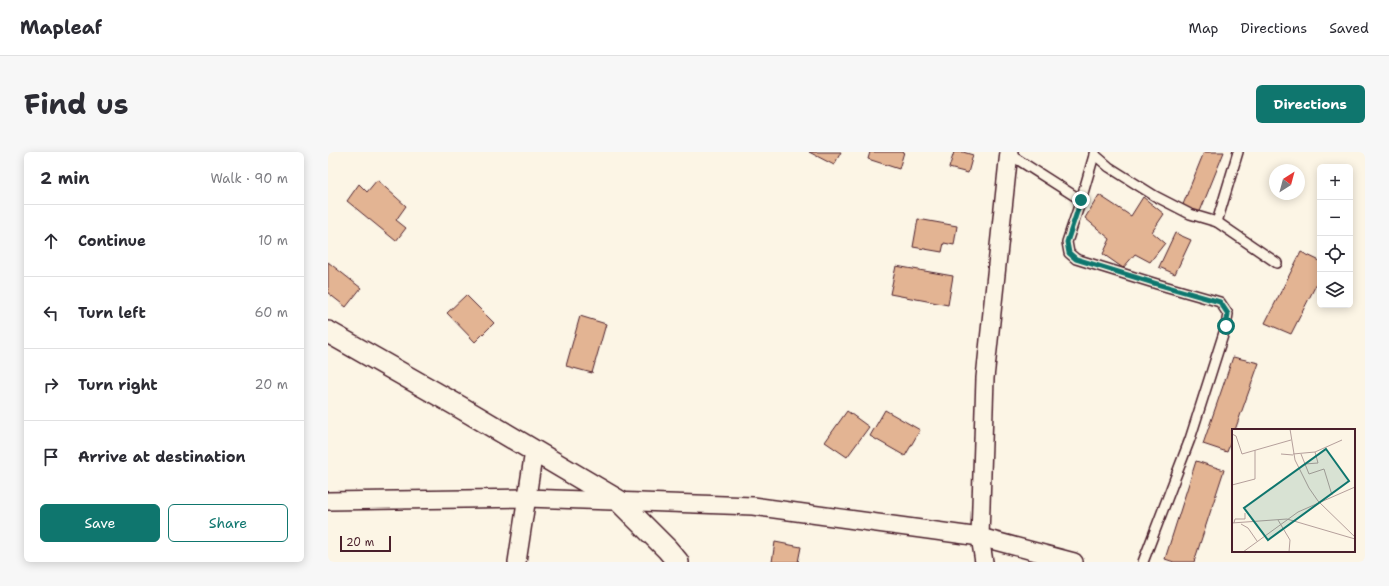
<!DOCTYPE html>
<html lang="en">
<head>
<meta charset="utf-8">
<style>
  body { margin:0; font-family:"Shantell Sans",sans-serif; background:#f7f7f7; color:#2b2b33 }
  .controls { position:absolute; right:12px; top:12px; display:grid; overflow:hidden; border-radius:6px; box-shadow:0 2px 10px #0003 }
  .controls button { width:36px; height:36px; display:grid; place-items:center; padding:0; border:0; border-bottom:1px solid #e1e1e2; background:#fff; color:#2b2b33; font:20px sans-serif }
  .compass { position:absolute; left:941px; top:12px; width:36px; height:36px; border-radius:50%; background:#fff; box-shadow:0 2px 10px #0003; rotate:36deg }
  .scale { position:absolute; left:12px; bottom:10px; width:51px; box-sizing:border-box; padding-left:4px; border:2px solid #4a1f2b; border-top:0; font-size:11px; line-height:14px; white-space:nowrap; color:#4a1f2b; -webkit-text-stroke:3px #fcf5e5; paint-order:stroke }
  .stop { position:absolute; width:12px; height:12px; margin:-9px; border:3px solid #0f766e; border-radius:50%; background:#fff }
  .stop.end { background:#0f766e; border-color:#fff; box-shadow:0 1px 4px #0008 }
  .list { margin:0; padding:0; list-style:none }
  h2 { display:flex; justify-content:space-between; align-items:center; height:52px; margin:0; padding:0 16px; font-size:17px }
  h2 small { font-size:13px; font-weight:400; color:#7c7c81 }
  .list li { display:grid; grid-template-columns:26px 1fr auto; gap:12px; align-items:center; box-sizing:border-box; height:72px; padding:0 16px; border-top:1px solid #e1e1e2 }
  .list b { display:block; font-size:15px; white-space:nowrap }
  .list em { font-size:13px; font-style:normal; color:#7c7c81 }
  .actions { display:flex; gap:8px; padding:12px 16px }
  .actions a { flex:1; padding:9px 0; border:1px solid #0f766e; border-radius:6px; text-align:center; font-size:14px; color:#0f766e }
  .actions .main { background:#0f766e; color:#fff }
  .icon { flex:none; width:22px; height:22px; fill:none; stroke:currentColor; stroke-width:2; stroke-linecap:round; stroke-linejoin:round }
  .map { position:relative; flex:none; width:1037px; height:410px; overflow:hidden; border-radius:6px }
  header { display:flex; align-items:center; gap:24px; box-sizing:border-box; height:56px; padding:0 20px; background:#fff; border-bottom:1px solid #e1e1e2 }
  header strong { font-size:19px }
  nav { display:flex; gap:22px; margin-inline-start:auto; font-size:14px }
  .intro { display:flex; align-items:center; justify-content:space-between; box-sizing:border-box; height:96px; padding:0 24px }
  h1 { margin:0; font-size:28px }
  .button { padding:10px 18px; border-radius:6px; background:#0f766e; color:#fff; font-size:14px; font-weight:700 }
  main { display:flex; gap:24px; padding:0 24px }
  aside { flex:1; background:#fff; border-radius:6px; box-shadow:0 2px 10px #0003 }
  .map>svg:first-child { display:block }
</style>
</head>
<body>
<header>
<strong>Mapleaf</strong>
<nav><a>Map</a><a>Directions</a><a>Saved</a></nav>
</header>
<div class="intro"><h1>Find us</h1><a class="button">Directions</a></div>
<main>
<aside>
<h2>2 min<small>Walk · 90 m</small></h2>
<ul class="list">
<li><svg class="icon" aria-label="ahead" viewBox="0 0 24 24"><path d="M12 20V5M6 11l6-6 6 6"/></svg><div><b>Continue</b></div><em>10 m</em></li>
<li><svg class="icon" aria-label="left" viewBox="0 0 24 24"><path d="M17 20v-9H6M10 6l-5 5 5 5"/></svg><div><b>Turn left</b></div><em>60 m</em></li>
<li><svg class="icon" aria-label="right" viewBox="0 0 24 24"><path d="M7 20v-9h11M14 6l5 5-5 5"/></svg><div><b>Turn right</b></div><em>20 m</em></li>
<li><svg class="icon" aria-label="arrive" viewBox="0 0 24 24"><path d="M6 21V4h12l-3 4 3 4H6"/></svg><div><b>Arrive at destination</b></div></li>
</ul>
<div class="actions"><a class="main">Save</a><a>Share</a></div>
</aside>
<div class="map">
<svg width="1037" height="410" viewBox="0 0 1037 410">
  <rect width="100%" height="100%" fill="#fcf5e5"/>
  <filter id="ink" filterUnits="userSpaceOnUse"><feTurbulence type="fractalNoise" baseFrequency=".025" numOctaves="2"/><feDisplacementMap in="SourceGraphic" scale="8" xChannelSelector="R" yChannelSelector="G"/><feConvolveMatrix kernelMatrix="1 2 1 2 8 2 1 2 1" color-interpolation-filters="sRGB"/></filter>
  <g filter="url(#ink)">
    <g fill="#e3b493" stroke="#4a1f2b">
      <path d="M481,0H513L506,13Z"/>
      <path d="M542,0H576L571,17L540,7Z"/>
      <path d="M626,0H635L645,3L640,21L621,16Z"/>
      <path d="M876,0H896L871,62L854,55Z"/>
      <path d="M49,28L78,54L68,68L78,76L68,89L19,49L31,32L39,40Z"/>
      <path d="M771,43L803,64L815,45L836,62L824,80L837,91L822,110L807,102L795,116L775,102L782,87L757,66Z"/>
      <path d="M590,67L629,74L626,93L616,91L614,100L585,95Z"/>
      <path d="M847,81L863,88L847,122L831,115Z"/>
      <path d="M973,100L992,109V125L963,182L937,171Z"/>
      <path d="M0,110L33,136L18,155L0,141Z"/>
      <path d="M568,114L625,124L620,153L562,142Z"/>
      <path d="M138,143L166,171L147,190L119,161Z"/>
      <path d="M252,164L278,172L264,221L238,214Z"/>
      <path d="M905,205L931,211L907,278H905V284L899,300L875,292Z"/>
      <path d="M557,258L592,278L577,304L542,284Z"/>
      <path d="M519,259L541,275L519,305L497,290Z"/>
      <path d="M868,309L896,318L866,410H846L837,407Z"/>
      <path d="M447,390L473,395L470,410H444Z"/>
    </g>
    <g fill="none" stroke-linecap="round" stroke-linejoin="round">
      <g stroke="#4a1f2b" stroke-width="12">
        <g id="service">
          <path d="M767,0L753,48L739,90L741,101L748,107L829,132L892,150L900,162L898,174L862,287L815,410"/>
          <path d="M681,2L753,48"/>
          <path d="M766,2L781,15L827,44L862,62L889,70L910,0"/>
          <path d="M889,70L949,111"/>
        </g>
      </g>
      <g stroke="#4a1f2b" stroke-width="20">
        <g id="minor">
          <path d="M0,349L199,346L425,354L652,385L746,410"/>
          <path d="M189,410L206,299"/>
          <path d="M656,410L652,385L657,226L681,0"/>
        </g>
      </g>
      <g stroke="#4a1f2b" stroke-width="24">
        <path id="tertiary" d="M0,180L132,255L291,349L339,397L350,410"/>
      </g>
      <use href="#service" stroke="#fcf5e5" stroke-width="9"/>
      <use href="#minor" stroke="#fcf5e5" stroke-width="17"/>
      <use href="#tertiary" stroke="#fcf5e5" stroke-width="21"/>
    </g>
  </g>
  <g fill="none" stroke-linecap="round" stroke-linejoin="round" filter="url(#ink)">
    <path stroke="#0f766e" stroke-width="5" d="M753,48L739,90L741,101L748,107L829,132L892,150L900,162L898,174"/>
  </g>
  <g transform="translate(904 277)">
    <rect width="123" height="123" fill="#fcf5e5"/>
    <path fill="none" stroke="#b59f9b" stroke-width="1" d="M58,0L63,31L77,59L86,72L123,108M0,5L4,7L10,25L59,11M49,25L61,26M61,25L83,23L110,11M69,25L77,45L92,40L100,66M73,35L86,34L83,23M0,56L23,50V21M46,91L58,111L57,123M0,94L55,90L123,110M2,94L3,90H13V84M9,95L16,99L25,112M11,123L66,83L123,58"/>
    <path fill="#0f766e" fill-opacity="0.15" stroke="#0f766e" stroke-width="2" d="M94,20L117,52L36,111L12,79Z"/>
    <rect width="123" height="123" fill="none" stroke="#4a1f2b" stroke-width="2"/>
  </g>
</svg>
<div class="controls">
<button>+</button>
<button>−</button>
<button><svg class="icon" aria-label="locate" viewBox="0 0 24 24"><circle cx="12" cy="12" r="6"/><path d="M12 2v4M12 18v4M2 12h4M18 12h4"/></svg></button>
<button><svg class="icon" aria-label="layers" viewBox="0 0 24 24"><path d="M12 4l9 5-9 5-9-5zM3 14l9 5 9-5"/></svg></button>
</div>
<svg class="compass" viewBox="-18 -18 36 36"><path d="M0-13l5 13h-10z" fill="#e53935"/><path d="M0 13l5-13h-10z" fill="#7c7c81"/></svg>
<div class="scale">20 m</div>
<div class="stop" style="left:898px;top:174px"></div>
<div class="stop end" style="left:753px;top:48px"></div>
</div>
</main>
</body>
</html>
